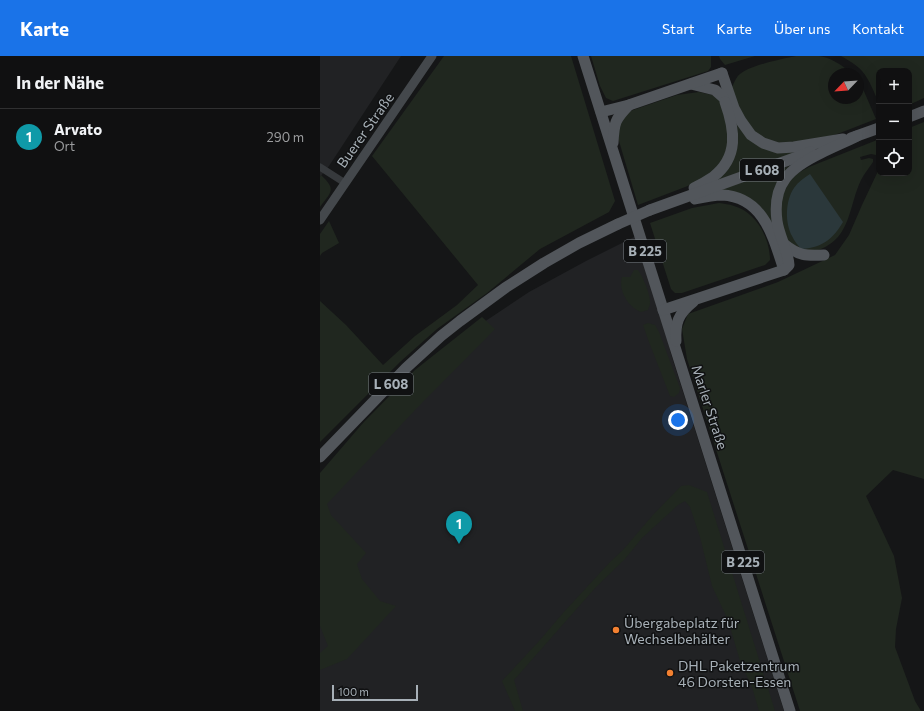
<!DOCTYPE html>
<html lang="de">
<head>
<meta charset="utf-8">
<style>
  body { margin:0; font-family:Commissioner,sans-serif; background:#1e1e1f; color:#f1f3f6 }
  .controls { position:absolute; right:12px; top:12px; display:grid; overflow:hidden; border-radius:8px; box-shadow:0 4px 16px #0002 }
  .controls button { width:36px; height:36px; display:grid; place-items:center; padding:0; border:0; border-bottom:1px solid #303031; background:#101011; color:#f1f3f6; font:20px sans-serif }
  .compass { position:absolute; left:508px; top:12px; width:36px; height:36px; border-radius:50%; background:#101011; box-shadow:0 4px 16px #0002; rotate:245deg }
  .scale { position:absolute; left:12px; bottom:10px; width:86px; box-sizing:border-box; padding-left:4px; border:2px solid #a7b0b7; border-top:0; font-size:11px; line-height:14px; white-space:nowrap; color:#a7b0b7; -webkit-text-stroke:3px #101112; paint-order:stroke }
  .you { position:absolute; left:358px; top:364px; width:14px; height:14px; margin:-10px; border:3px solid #fff; border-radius:50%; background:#1a73e8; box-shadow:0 0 0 6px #1a73e833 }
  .badge { display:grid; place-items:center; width:26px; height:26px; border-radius:50%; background:#1a73e8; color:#fff; font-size:13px; font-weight:700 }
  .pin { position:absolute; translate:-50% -33px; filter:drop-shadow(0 1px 2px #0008) }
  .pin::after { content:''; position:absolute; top:21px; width:14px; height:12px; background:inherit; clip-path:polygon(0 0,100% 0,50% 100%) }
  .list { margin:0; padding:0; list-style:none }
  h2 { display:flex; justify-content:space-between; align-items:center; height:52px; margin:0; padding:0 16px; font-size:17px }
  h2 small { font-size:13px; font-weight:400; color:#9c9d9f }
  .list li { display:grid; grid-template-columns:26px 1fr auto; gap:12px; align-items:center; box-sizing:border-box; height:56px; padding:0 16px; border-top:1px solid #303031 }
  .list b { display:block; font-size:15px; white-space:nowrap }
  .list p { margin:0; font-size:13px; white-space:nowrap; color:#9c9d9f }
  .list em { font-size:13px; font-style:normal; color:#9c9d9f }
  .icon { flex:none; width:22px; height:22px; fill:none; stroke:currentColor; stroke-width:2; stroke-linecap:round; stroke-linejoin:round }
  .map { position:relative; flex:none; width:604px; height:655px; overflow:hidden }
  header { display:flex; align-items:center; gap:24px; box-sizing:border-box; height:56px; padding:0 20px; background:#1a73e8; color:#fff }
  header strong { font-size:19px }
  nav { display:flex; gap:22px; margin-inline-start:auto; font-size:14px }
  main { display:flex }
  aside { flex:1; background:#101011 }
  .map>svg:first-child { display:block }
</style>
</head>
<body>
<header>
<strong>Karte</strong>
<nav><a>Start</a><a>Karte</a><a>Über uns</a><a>Kontakt</a></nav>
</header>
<main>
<aside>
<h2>In der Nähe<small></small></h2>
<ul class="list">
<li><span class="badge" style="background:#0f9aa8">1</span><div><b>Arvato</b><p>Ort</p></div><em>290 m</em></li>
</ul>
</aside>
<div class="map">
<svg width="604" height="655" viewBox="0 0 604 655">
  <rect width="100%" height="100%" fill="#151617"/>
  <g fill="#212224">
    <path d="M0,0H81L9,110L0,121Z"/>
    <path d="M316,180L342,260L351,298L464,655H0V422L155,272L209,236L266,205Z"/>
  </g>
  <g fill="#20271f">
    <path d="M124,0H251L295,145L289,156L220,193L167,237L117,273L80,306L0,386V245L26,269L63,309L95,280L137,249L158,229L52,100Z"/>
    <path d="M271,0H391V11L388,15L293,45L286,42L280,30Z"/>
    <path d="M399,0H435L405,9L400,3Z"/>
    <path d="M476,0C484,0 491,0 499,0C509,1 525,10 531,18H514V42H538V26L543,33L556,63L520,77L497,84L457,88L435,78L419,55L412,31C414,27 416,21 420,18C431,9 462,3 476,0Z"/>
    <path d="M521,0H604V42L589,49V15H559V47C554,37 550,24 542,15C537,9 528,4 521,0Z"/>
    <path d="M379,36L397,40L401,45L411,79L402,106L390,118L373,128L318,149L296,75L303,58L313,54L357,39Z"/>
    <path d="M412,55L434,85L485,93L393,126L406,112Z"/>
    <path d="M604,66V423L573,414L546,440L574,500L582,542L576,573L575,591L595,645L601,655H480L367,303L362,273L368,258L458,226L515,199L529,179L542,149L559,113V117H589V72Z"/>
    <path d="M557,84L559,85V98L556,99L551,98L540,101L541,104L549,102L553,103V106C549,112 544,118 541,124C529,149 531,181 501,193C497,195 490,197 486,196C480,194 473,189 467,186L461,170L459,148L469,125L478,117L489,111Z"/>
    <path d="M475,108L467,116L455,175L447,161L401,133Z"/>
    <path d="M1,119C17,134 11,136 0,151V121Z"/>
    <path d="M399,147C404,148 409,148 414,150C436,156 450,182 450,204L445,209L362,237H355L351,233L330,167L372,152Z"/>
    <path d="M9,165L19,187L2,197L0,200V178Z"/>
    <path d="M314,214H318C323,221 331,239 330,248C330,250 328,252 328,254L321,256C308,251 298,234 302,221H310Z"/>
    <path d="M162,261L175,273L95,354L7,448L11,459L46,497L37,508L42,523L60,545L76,550L27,603L0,614V597L8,590L0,570V417L43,367L95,314Z"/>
    <path d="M328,267L335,269L339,276L360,332L359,337L354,341L350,340L329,286L323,269Z"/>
    <path d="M369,429L387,436L455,655H439L432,631L420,605L408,564L392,530L380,481L370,451L365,445L358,449L322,482L305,503L276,531L194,624L203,655H195L182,625L220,584L243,557L290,506L303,494L332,460L361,430Z"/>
  </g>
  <path fill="#2b383b" d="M490,118L523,166C513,183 502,192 481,193C478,189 474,185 472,180C465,167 465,145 474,132C478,126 484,122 490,118Z"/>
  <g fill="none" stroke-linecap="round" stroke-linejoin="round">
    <path stroke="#36393c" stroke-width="7" d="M0,111L25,127"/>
    <path stroke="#44484c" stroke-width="9" d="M0,164L112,0"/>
    <g stroke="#52565b" stroke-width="11">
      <path d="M263,0L470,655"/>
      <path d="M402,17L414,52L421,65L431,79L443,87L458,92L474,91L523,83"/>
      <path d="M371,28L395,34L403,41"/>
      <path d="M281,56L309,49L402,17"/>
      <path d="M589,61L604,55"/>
      <path d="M531,82L559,72"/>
      <path d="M293,87C294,67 295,63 309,49"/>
      <path d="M374,132C380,129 387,125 393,121C419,101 415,74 405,46"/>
      <path d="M375,143C384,141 394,139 402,139C444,141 453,181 464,214"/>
      <path d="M330,154L491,96"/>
      <path d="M464,188C479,200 486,200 504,199"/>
      <path d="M343,254L464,214L469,209C468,194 459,180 457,165C452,127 470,112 501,97C513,91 525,86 537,80"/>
      <path d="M356,285C355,267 358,258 373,246"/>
      <path d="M0,401L86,312L121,280L140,265L185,232L224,207L259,187L298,168"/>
    </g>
    <path stroke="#52565b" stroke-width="11" d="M298,168L330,154"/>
  </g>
  <g fill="#f38131" stroke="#101112" stroke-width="1.5">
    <circle cx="296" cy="574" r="4"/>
    <circle cx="350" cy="617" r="4"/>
  </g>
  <g text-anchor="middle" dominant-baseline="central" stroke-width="3" stroke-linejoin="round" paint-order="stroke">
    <g fill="#101112" stroke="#7a8086" stroke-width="1">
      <rect x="420" y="103" width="44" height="22" rx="3"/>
      <rect x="304" y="184" width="42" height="22" rx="3"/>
      <rect x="49" y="317" width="44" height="22" rx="3"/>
      <rect x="402" y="495" width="42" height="22" rx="3"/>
    </g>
    <g font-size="13" font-weight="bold" fill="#a7b0b7">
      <text x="442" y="114">L 608</text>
      <text x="325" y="195">B 225</text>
      <text x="71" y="328">L 608</text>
      <text x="423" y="506">B 225</text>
    </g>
    <g font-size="14" fill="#a7b0b7" stroke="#101112">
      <text transform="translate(45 74) rotate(-55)">Buerer Straße</text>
      <text transform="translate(390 351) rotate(72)">Marler Straße</text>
    </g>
    <g font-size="14" fill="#a7b0b7" stroke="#101112" text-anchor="start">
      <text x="304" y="566">Übergabeplatz für<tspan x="304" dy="16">Wechselbehälter</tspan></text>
      <text x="358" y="609">DHL Paketzentrum<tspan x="358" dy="16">46 Dorsten-Essen</tspan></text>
    </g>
  </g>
</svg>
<div class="controls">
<button>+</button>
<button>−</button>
<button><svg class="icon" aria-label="locate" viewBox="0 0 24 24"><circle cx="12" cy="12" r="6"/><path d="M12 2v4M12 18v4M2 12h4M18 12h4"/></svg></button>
</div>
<svg class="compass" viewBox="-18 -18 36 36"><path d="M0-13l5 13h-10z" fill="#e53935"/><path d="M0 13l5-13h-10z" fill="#9c9d9f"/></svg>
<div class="scale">100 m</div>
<div class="you"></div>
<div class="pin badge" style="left:139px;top:488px;background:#0f9aa8">1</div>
</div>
</main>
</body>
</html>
